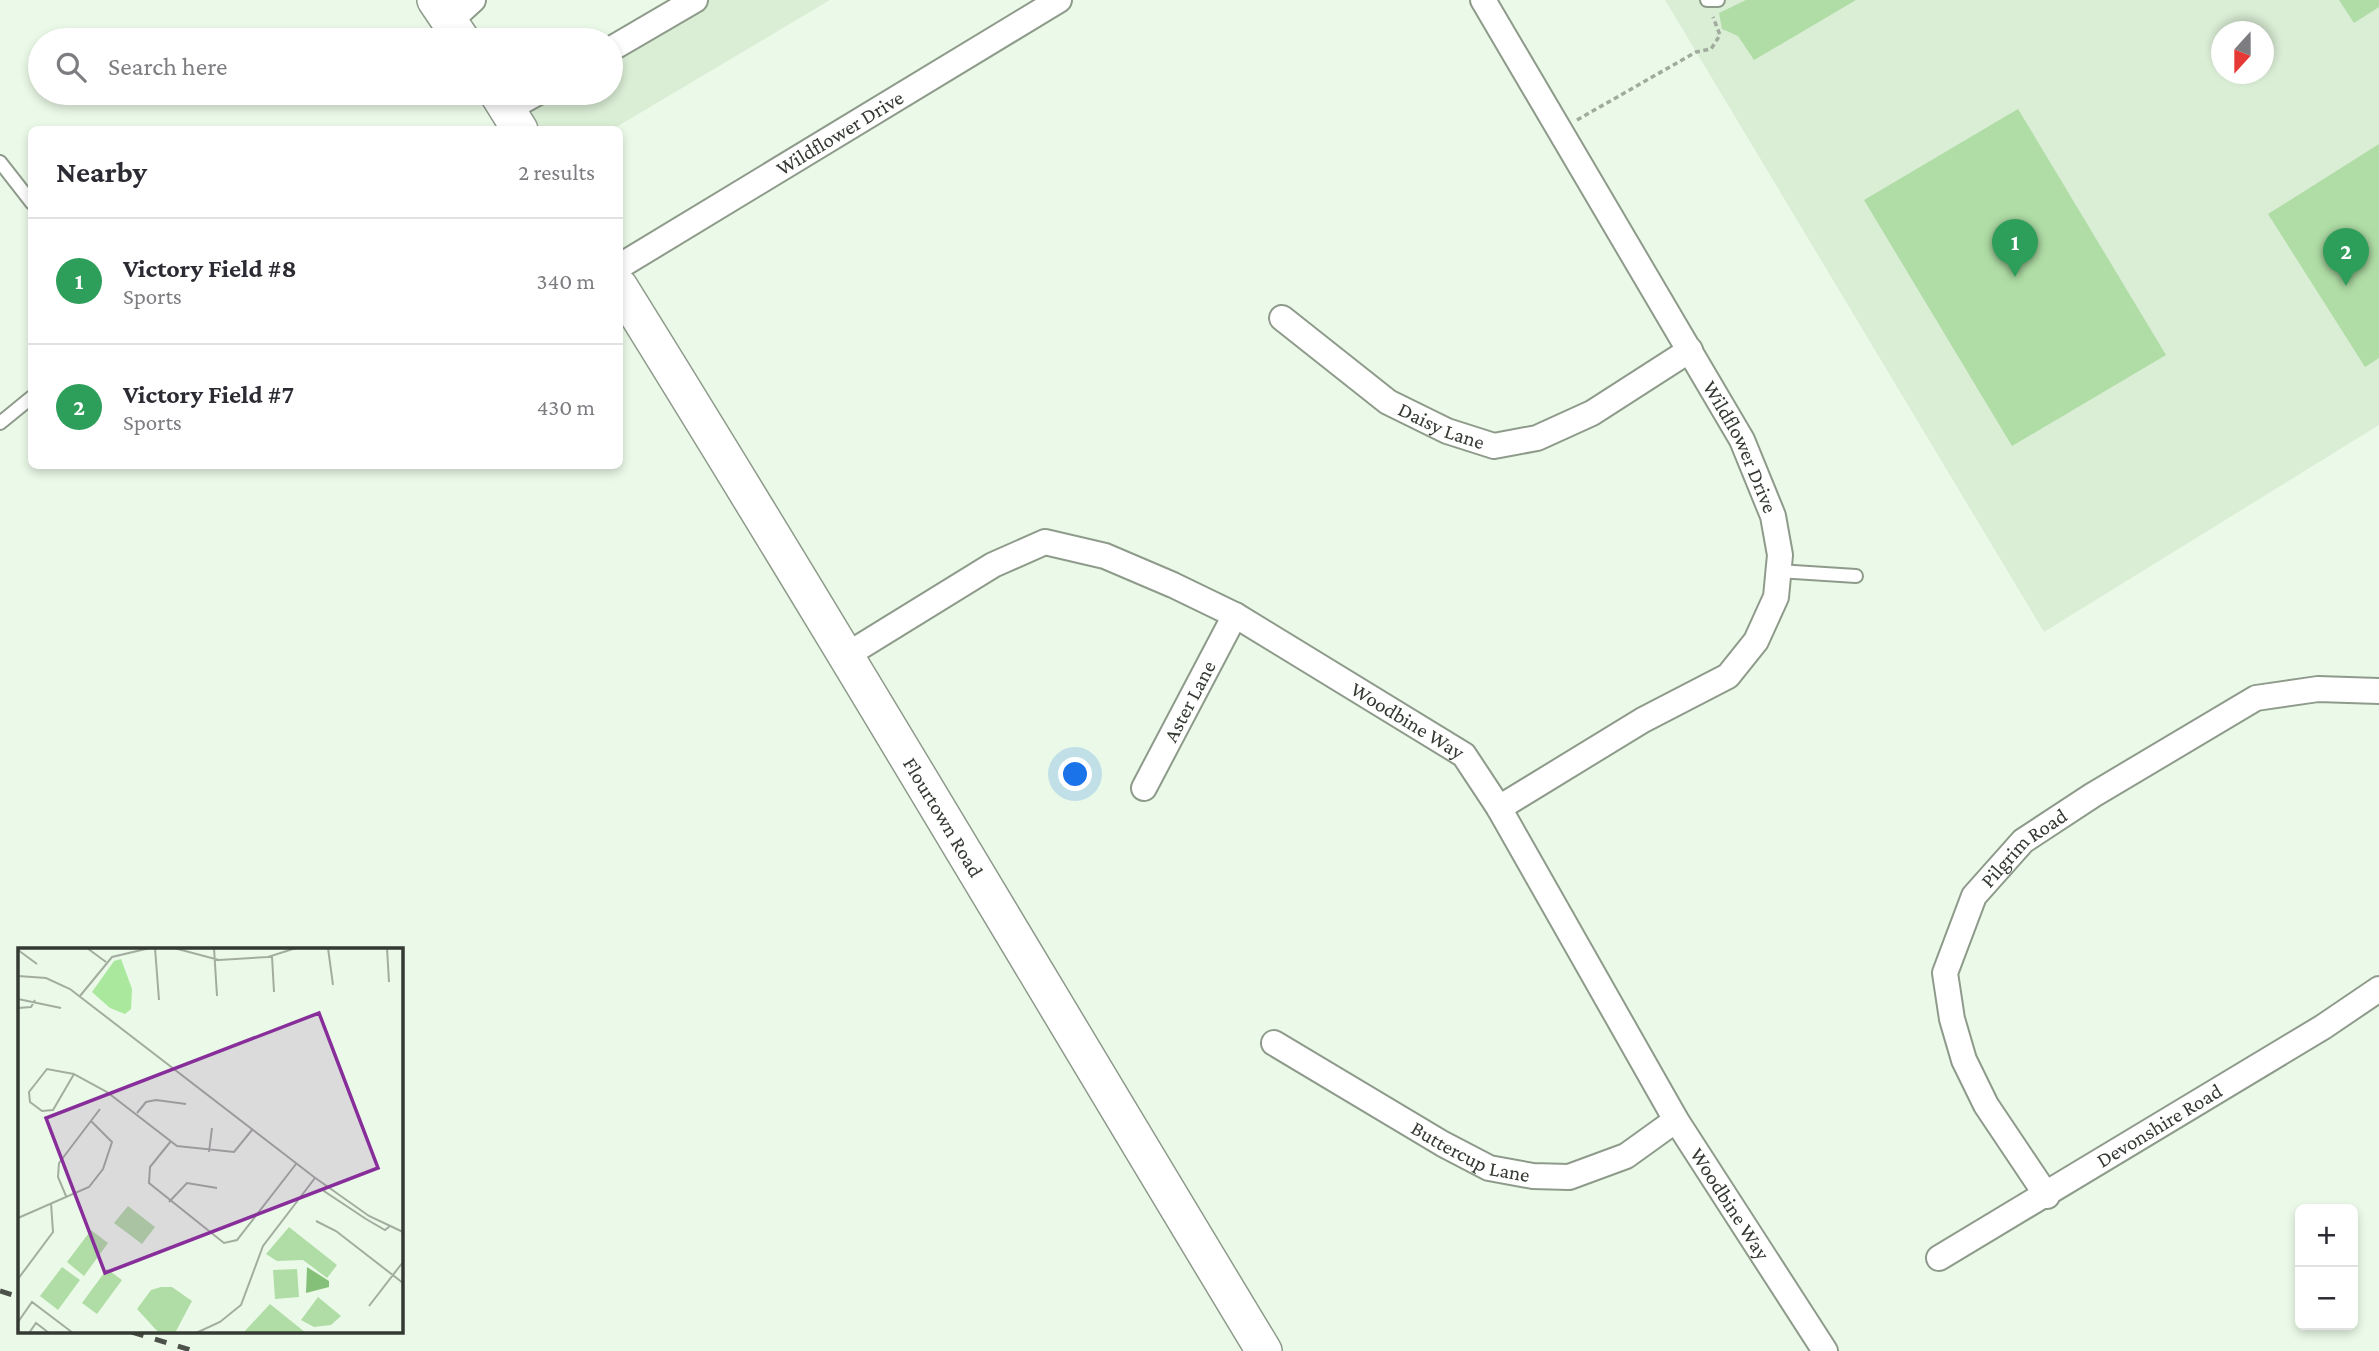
<!DOCTYPE html>
<html lang="en">
<head>
<meta charset="utf-8">
<style>
  body { margin:0; font-family:"Crimson Pro",serif; background:#f2f2f3; color:#2b2b33 }
  .controls { position:absolute; right:21px; bottom:21px; display:grid; overflow:hidden; border-radius:10px; box-shadow:0 4px 10px #0003 }
  .controls button { width:63px; height:63px; display:grid; place-items:center; padding:0; border:0; border-bottom:2px solid #e1e1e2; background:#fff; color:#2b2b33; font:35px sans-serif }
  .compass { position:absolute; left:2211px; top:21px; width:63px; height:63px; border-radius:50%; background:#fff; box-shadow:0 4px 10px #0003; rotate:201deg }
  .you { position:absolute; left:1076px; top:775px; width:24px; height:24px; margin:-18px; border:5px solid #fff; border-radius:50%; background:#1a73e8; box-shadow:0 0 0 10px #1a73e833 }
  .badge { display:grid; place-items:center; width:46px; height:46px; border-radius:50%; background:#d93025; color:#fff; font-size:23px; font-weight:700 }
  .pin { position:absolute; translate:-50% -58px; filter:drop-shadow(0 2px 4px #0008) }
  .pin::after { content:''; position:absolute; top:37px; width:24px; height:21px; background:inherit; clip-path:polygon(0 0,100% 0,50% 100%) }
  .list { margin:0; padding:0; list-style:none }
  h2 { display:flex; justify-content:space-between; align-items:center; height:91px; margin:0; padding:0 28px; font-size:30px }
  h2 small { font-size:23px; font-weight:400; color:#7c7c81 }
  .list li { display:grid; grid-template-columns:46px 1fr auto; gap:21px; align-items:center; box-sizing:border-box; height:126px; padding:0 28px; border-top:2px solid #e1e1e2 }
  .list b { display:block; font-size:26px; white-space:nowrap }
  .list p { margin:0; font-size:23px; white-space:nowrap; color:#7c7c81 }
  .list em { font-size:23px; font-style:normal; color:#7c7c81 }
  .icon { flex:none; width:38px; height:38px; fill:none; stroke:currentColor; stroke-width:2; stroke-linecap:round; stroke-linejoin:round }
  .map { position:relative; flex:none; width:2379px; height:1351px; overflow:hidden }
  .search { position:absolute; background:#fff; box-shadow:0 4px 10px #0003; left:28px; top:28px; width:595px; height:77px; display:flex; align-items:center; gap:18px; box-sizing:border-box; padding:0 24px; border-radius:38px; color:#7c7c81; font-size:26px }
  .panel { position:absolute; background:#fff; box-shadow:0 4px 10px #0003; left:28px; top:126px; width:595px; height:343px; border-radius:10px }
  .map>svg:first-child { display:block }
</style>
</head>
<body>
<div class="map">
<svg width="2379" height="1351" viewBox="0 0 2379 1351">
  <rect width="100%" height="100%" fill="#ebfae8"/>
  <g fill="#daedd5" fill-rule="evenodd">
    <path d="M695,0H830L613,129H520L537,93H611V49Z"/>
    <path d="M1665,0H2379V425L2044,632ZM2222,32H2264V74H2222Z"/>
  </g>
  <g fill="#afdda5">
    <path d="M1746,0H1856L1754,60L1738,36L1722,29L1719,13Z"/>
    <path d="M2339,0H2379V7L2354,23Z"/>
    <path d="M2018,109L2166,355L2012,446L1864,200Z"/>
    <path d="M2379,144V358L2365,367L2268,214Z"/>
  </g>
  <g fill="none" stroke-linecap="round" stroke-linejoin="round">
    <g stroke="#8e9b8b" stroke-width="16">
      <g id="service">
        <path d="M1707,0H1718"/>
        <path d="M0,162L32,203"/>
        <path d="M0,423L32,397"/>
        <path d="M1778,571L1856,576"/>
      </g>
    </g>
    <g stroke="#8e9b8b" stroke-width="28">
      <g id="minor">
        <path id="s1" d="M1483,0L1742,440L1773,516L1780,555L1776,597L1756,641L1728,676L1643,720L1499,808"/>
        <path d="M449,22L473,0"/>
        <path d="M611,49L695,0"/>
        <path d="M508,109L537,93"/>
        <path id="s2" d="M620,266L1059,0"/>
        <path id="s3" d="M1282,318L1388,402L1447,431L1494,446L1537,438L1592,413L1690,350"/>
        <path id="s4" d="M847,655L993,565L1045,542L1105,556L1173,585L1235,615L1464,755L1499,808L1676,1120L1825,1351"/>
        <path id="s5" d="M1144,788L1235,615"/>
        <path id="s6" d="M1274,1043L1443,1144L1489,1168L1533,1176L1569,1177L1626,1156L1676,1120"/>
        <path id="s7" d="M2047,1196L1986,1105L1964,1060L1952,1019L1945,973L1974,896L2023,841L2093,795L2256,698L2318,689L2379,691"/>
        <path id="s8" d="M1939,1258L2323,1027L2379,989"/>
      </g>
    </g>
    <g stroke="#8e9b8b" stroke-width="38">
      <g id="secondary">
        <path d="M435,0L462,40"/>
        <path d="M497,93L520,130"/>
        <path id="s9" d="M620,287C839,639 1049,996 1264,1351"/>
      </g>
    </g>
    <path stroke="#a0ab9d" stroke-width="3.5" stroke-dasharray="5 3.5" stroke-linecap="butt" d="M1577,120L1696,52L1711,49L1720,35L1713,17"/>
    <use href="#service" stroke="#fff" stroke-width="12"/>
    <use href="#minor" stroke="#fff" stroke-width="24"/>
    <use href="#secondary" stroke="#fff" stroke-width="35"/>
    <g stroke="#4c5249" stroke-width="5" stroke-dasharray="12 12" stroke-linecap="butt">
      <path d="M0,1291L19,1297"/>
      <path d="M132,1332L194,1351"/>
    </g>
  </g>
  <g text-anchor="middle" dominant-baseline="central" stroke-width="7" stroke-linejoin="round" paint-order="stroke">
    <g font-size="21" fill="#343932" stroke="#fff">
      <text stroke="none"><textPath href="#s2" startOffset="257">Wildflower Drive</textPath></text>
      <text stroke="none"><textPath href="#s3" startOffset="194">Daisy Lane</textPath></text>
      <text stroke="none"><textPath href="#s1" startOffset="516">Wildflower Drive</textPath></text>
      <text stroke="none"><textPath href="#s5" startOffset="98">Aster Lane</textPath></text>
      <text stroke="none"><textPath href="#s4" startOffset="635">Woodbine Way</textPath></text>
      <text stroke="none"><textPath href="#s9" startOffset="621">Flourtown Road</textPath></text>
      <text stroke="none"><textPath href="#s7" startOffset="401">Pilgrim Road</textPath></text>
      <text stroke="none"><textPath href="#s8" startOffset="257">Devonshire Road</textPath></text>
      <text stroke="none"><textPath href="#s6" startOffset="226">Buttercup Lane</textPath></text>
      <text stroke="none"><textPath href="#s4" startOffset="1223">Woodbine Way</textPath></text>
    </g>
  </g>
  <g transform="translate(18 948)">
    <rect width="385" height="385" fill="#ebfae8"/>
    <path d="M110,258L137,279L124,296L96,275ZM271,279L319,317L309,330L285,312L259,313L248,306ZM73,282L90,295L66,328L49,314ZM44,319L62,332L40,362L22,348ZM89,321L104,332L79,366L64,355ZM279,321L281,349L257,351L255,322ZM143,339H154L174,353L157,385H141L119,361L133,342ZM300,349L323,368L313,377L296,379L283,372ZM252,356L288,385H225Z" fill="#afdda5"/>
    <path d="M289,319L311,333V339L288,345Z" fill="#85c078"/>
    <path d="M103,11L114,41L113,61L107,66L92,60L74,44L96,13Z" fill="#aae89d"/>
    <path fill="none" stroke="#a2ad9f" stroke-width="2" d="M69,0L88,14M137,0L141,52M156,0L201,12L250,9L278,0M196,0L199,48M310,0L315,37M369,0L371,34M0,2L19,16M254,8L256,44M0,28L28,30L52,41L296,229L351,268L385,284M62,48L94,9L132,0M0,51L43,60M0,60L13,59L17,52M56,126L29,121L11,144L12,154L24,163L35,162L56,126L89,144L159,198L216,204L234,182M119,165L128,154L138,152L168,156M153,193L132,219L131,235L206,295L219,292L278,216M191,204L194,180M308,237L306,243L348,271L367,282L372,278M48,248L40,229L41,215L82,161M151,254L169,235L199,240M0,270L71,239L85,221L94,194L73,173M298,273L318,283L385,335M0,331L35,284L33,255M351,358L385,314M0,374L14,354L55,385M11,385L18,375L31,385M178,385L202,374L223,357L245,298L297,230"/>
    <path fill="#872e9a" fill-opacity="0.15" stroke="#872e9a" stroke-width="3.5" d="M301,65L360,220L87,325L28,170Z"/>
    <rect width="385" height="385" fill="none" stroke="#343932" stroke-width="3.5"/>
  </g>
</svg>
<div class="controls">
<button>+</button>
<button>−</button>
</div>
<svg class="compass" viewBox="-18 -18 36 36"><path d="M0-13l5 13h-10z" fill="#e53935"/><path d="M0 13l5-13h-10z" fill="#7c7c81"/></svg>
<div class="you"></div>
<div class="pin badge" style="left:2015px;top:277px;background:#2e9e5b">1</div>
<div class="pin badge" style="left:2346px;top:286px;background:#2e9e5b">2</div>
<div class="search"><svg class="icon" aria-label="search" viewBox="0 0 24 24"><circle cx="10" cy="10" r="6"/><path d="M15 15l6 6"/></svg>Search here</div>
<section class="panel">
<h2>Nearby<small>2 results</small></h2>
<ul class="list">
<li><span class="badge" style="background:#2e9e5b">1</span><div><b>Victory Field #8</b><p>Sports</p></div><em>340 m</em></li>
<li><span class="badge" style="background:#2e9e5b">2</span><div><b>Victory Field #7</b><p>Sports</p></div><em>430 m</em></li>
</ul>
</section>
</div>
</body>
</html>
